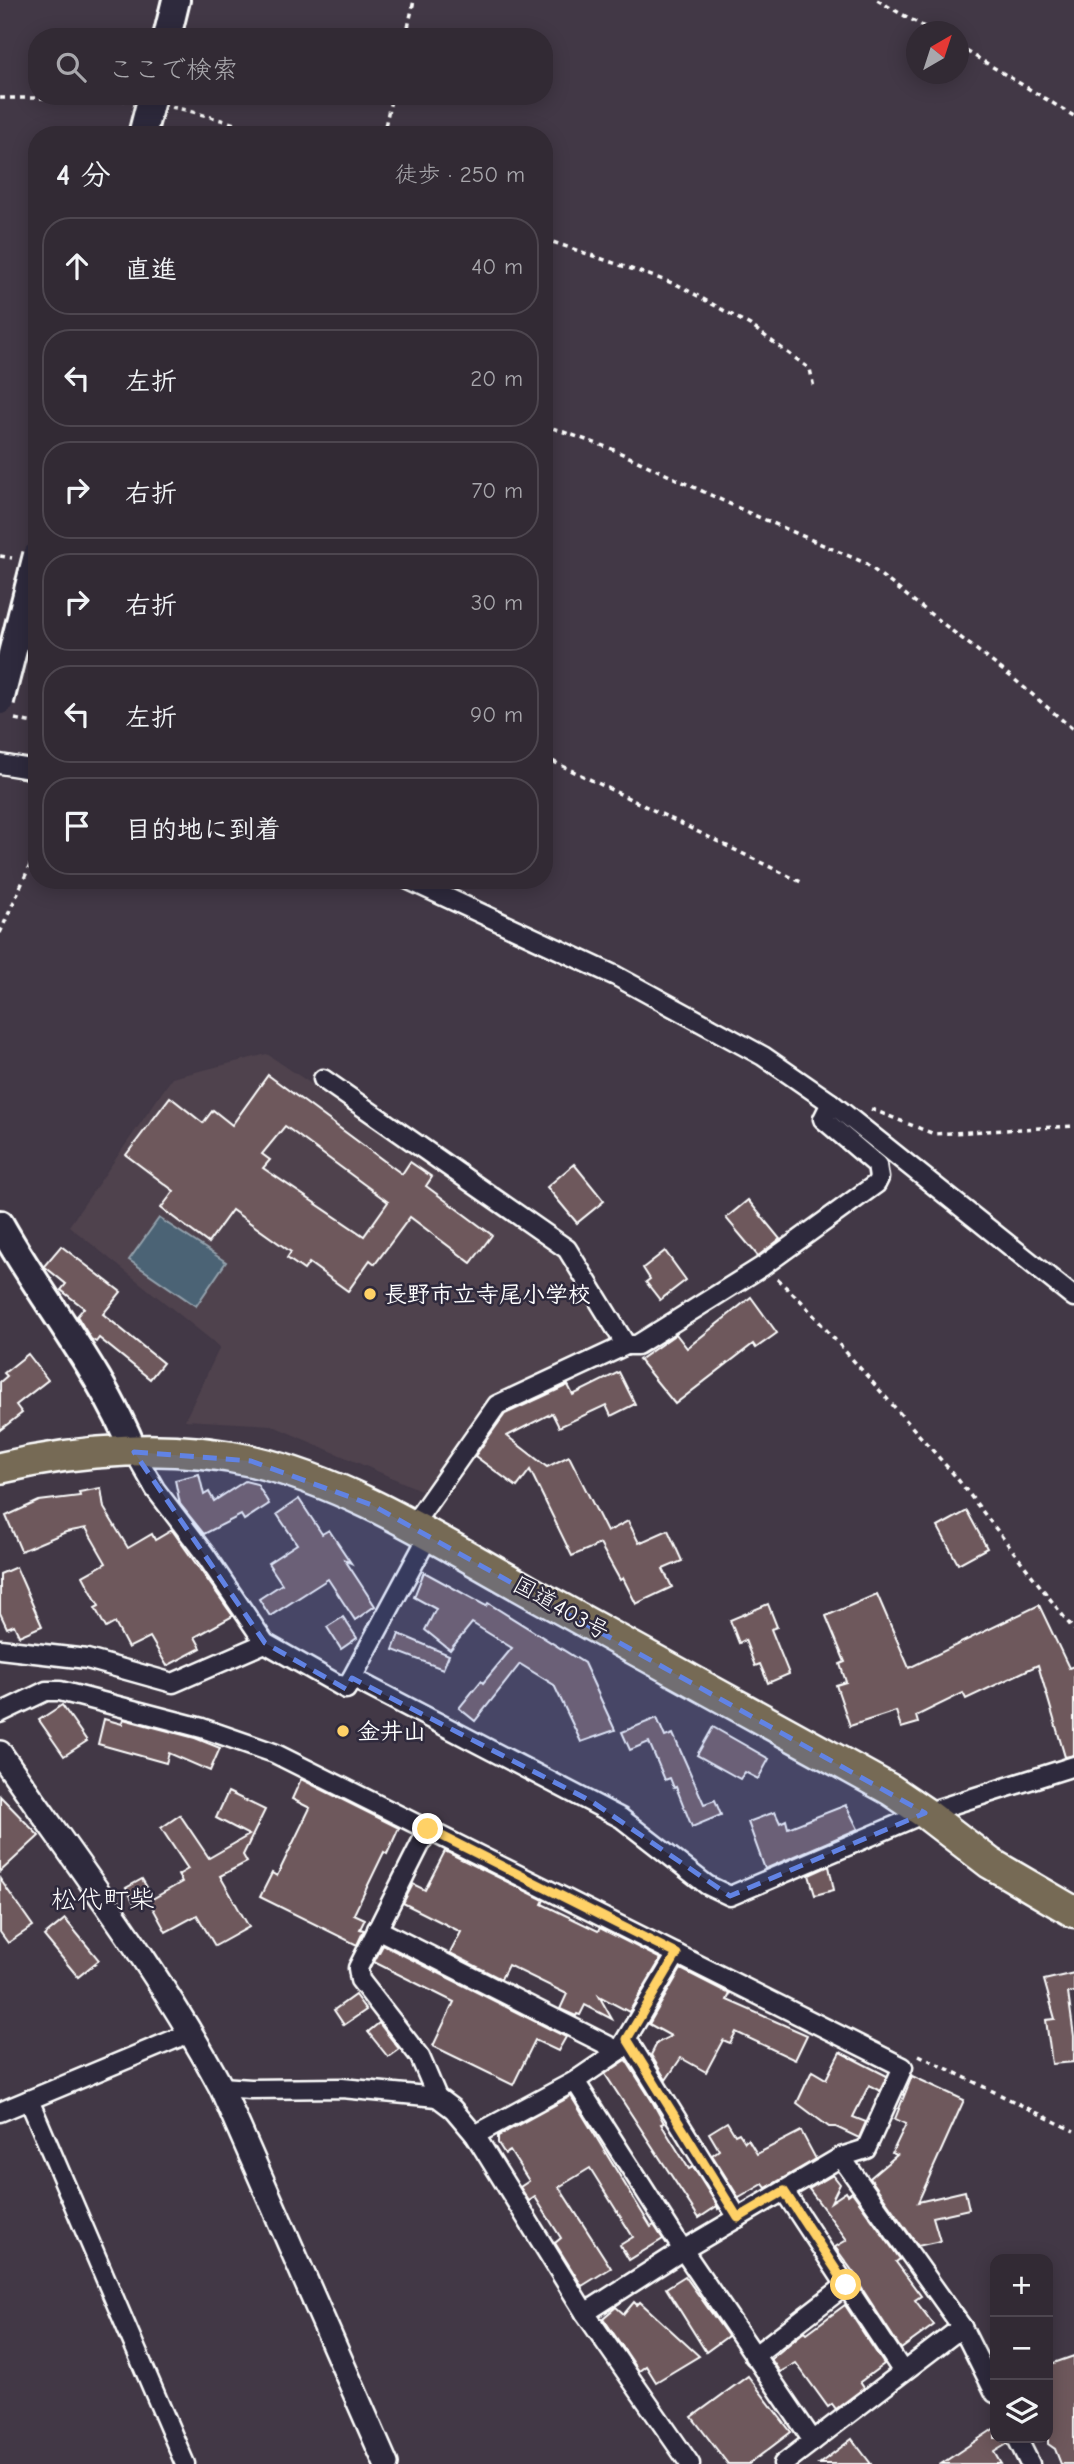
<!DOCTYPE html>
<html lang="ja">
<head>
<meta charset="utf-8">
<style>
  body { margin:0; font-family:"Comic Neue","Klee One",sans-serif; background:#3d3640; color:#f1f3f6 }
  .controls { position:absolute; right:21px; bottom:21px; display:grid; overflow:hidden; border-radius:14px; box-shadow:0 4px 18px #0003 }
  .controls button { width:63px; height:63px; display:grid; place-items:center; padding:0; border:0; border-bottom:2px solid #4d464f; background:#322a34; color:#f1f3f6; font:35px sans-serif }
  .compass { position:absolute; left:906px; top:21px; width:63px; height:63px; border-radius:50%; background:#322a34; box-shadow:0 4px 18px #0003; rotate:39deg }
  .stop { position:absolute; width:21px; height:21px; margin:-16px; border:5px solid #ffd166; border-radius:50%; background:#fff }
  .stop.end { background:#ffd166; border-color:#fff; box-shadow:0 2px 7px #0008 }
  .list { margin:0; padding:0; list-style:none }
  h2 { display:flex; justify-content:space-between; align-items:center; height:91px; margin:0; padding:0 28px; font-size:30px }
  h2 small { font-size:23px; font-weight:400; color:#a8a7ac }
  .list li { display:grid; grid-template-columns:46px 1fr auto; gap:21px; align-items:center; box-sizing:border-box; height:98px; margin:0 14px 14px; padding:0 14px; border:2px solid #4d464f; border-radius:28px }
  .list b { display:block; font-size:26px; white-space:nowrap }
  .list em { font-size:23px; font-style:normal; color:#a8a7ac }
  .icon { flex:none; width:38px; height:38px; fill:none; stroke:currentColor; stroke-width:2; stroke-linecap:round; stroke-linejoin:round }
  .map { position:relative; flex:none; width:1074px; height:2464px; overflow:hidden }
  .search { position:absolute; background:#322a34; box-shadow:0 4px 18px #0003; left:28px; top:28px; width:525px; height:77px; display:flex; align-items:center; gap:18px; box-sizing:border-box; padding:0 24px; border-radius:28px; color:#a8a7ac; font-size:26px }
  .panel { position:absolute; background:#322a34; box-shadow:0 4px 18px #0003; left:28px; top:126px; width:525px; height:763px; border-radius:28px }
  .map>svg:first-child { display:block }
</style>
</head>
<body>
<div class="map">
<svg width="1074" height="2464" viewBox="0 0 1074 2464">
  <rect width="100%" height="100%" fill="#423846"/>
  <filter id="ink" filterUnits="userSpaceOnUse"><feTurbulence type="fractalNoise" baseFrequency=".0143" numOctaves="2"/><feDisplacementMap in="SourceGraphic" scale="14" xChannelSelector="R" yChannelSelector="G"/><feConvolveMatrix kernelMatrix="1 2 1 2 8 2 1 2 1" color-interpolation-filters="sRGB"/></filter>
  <g filter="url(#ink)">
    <path fill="#4f424d" d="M267,1054L562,1253L612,1336L608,1353L489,1400L432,1495L271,1425L185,1420L220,1347L69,1226L172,1078Z"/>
    <path fill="#4b6375" stroke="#93a1ac" stroke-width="2" d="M159,1218L226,1262L196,1306L129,1260Z"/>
    <g fill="#6e585c" stroke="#fff" stroke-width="2" fill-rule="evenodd">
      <path d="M268,1075L402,1174L410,1162L432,1177L426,1186L492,1235L471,1263L410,1217L375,1264L370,1260L348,1291L309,1263L304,1270L287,1258L291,1252L232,1210L208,1243L161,1208L174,1191L126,1155L170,1097L203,1123L213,1110L232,1125ZM285,1126L388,1202L364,1236L263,1168L270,1160L262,1154Z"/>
      <path d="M574,1164L604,1201L577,1223L547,1187Z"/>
      <path d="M748,1200L780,1239L758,1256L726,1218Z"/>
      <path d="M61,1246L121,1292L103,1314L163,1363L150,1379L99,1338L96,1342L91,1339L77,1316L84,1308L61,1290L66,1284L44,1266Z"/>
      <path d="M665,1251L686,1280L660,1300L646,1282L650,1279L643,1268Z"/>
      <path d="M751,1297L777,1333L756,1348L753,1344L675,1404L639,1360L676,1334L687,1348Z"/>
      <path d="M28,1354L48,1380L16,1405L22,1413L0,1430V1382L7,1376L4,1373Z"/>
      <path d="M619,1372L635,1404L611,1416L606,1405L559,1427L552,1413L507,1436L547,1467L569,1456L607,1532L628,1521L639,1543L668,1530L682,1561L663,1569L672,1587L636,1604L623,1578L620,1580L600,1544L572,1556L530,1470L517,1487L475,1456L505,1414L568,1385L573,1395Z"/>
      <path d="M199,1474L204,1495L209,1492L214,1501L245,1481L257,1484L269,1504L244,1520L241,1515L204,1534L180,1504L175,1480Z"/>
      <path d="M101,1488L104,1508L128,1548L152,1534L155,1540L172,1530L233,1616L195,1637L201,1648L167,1666L150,1637L128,1648L115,1623L106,1628L95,1608L99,1606L83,1576L106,1563L86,1528L66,1532L21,1551L6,1516L39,1501L80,1496L79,1492Z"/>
      <path d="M299,1499L322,1534L329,1530L351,1563L345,1560L375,1606L355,1620L328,1579L270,1616L259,1599L282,1584L268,1563L297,1544L277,1514Z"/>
      <path d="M967,1511L987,1548L958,1564L938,1527Z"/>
      <path d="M16,1567L42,1626L19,1636L14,1625L7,1628L0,1613V1574Z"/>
      <path d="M424,1572L486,1606L488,1603L584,1663L615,1730L581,1742L554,1685L520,1664L475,1721L459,1708L481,1681L483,1683L512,1648L472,1623L450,1650L425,1630L436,1609L414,1597Z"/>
      <path d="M877,1594L909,1668L1039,1605L1069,1668L1074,1666V1755L1065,1757L1038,1665L966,1699L963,1693L916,1716L918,1723L901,1728L896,1711L850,1726L836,1685L846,1682L840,1664L845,1662L826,1616Z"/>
      <path d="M768,1604L777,1627L771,1629L789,1674L768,1683L760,1664L755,1666L745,1640L739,1643L730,1620Z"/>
      <path d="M343,1617L357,1638L341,1649L327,1627Z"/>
      <path d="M399,1634L449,1655L443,1669L393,1650Z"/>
      <path d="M62,1705L87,1741L64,1756L39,1720Z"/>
      <path d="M657,1718L665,1737L673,1734L704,1804L715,1800L721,1815L692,1827L676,1787L674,1788L670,1778L665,1780L649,1742L630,1750L622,1732Z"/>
      <path d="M104,1719L122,1724L123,1719L195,1738L220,1748L210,1771L169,1753L166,1763L98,1744Z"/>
      <path d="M713,1727L769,1759L758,1779L745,1772L740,1779L697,1755Z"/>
      <path d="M301,1779L399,1828L387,1854L384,1852L354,1914L365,1919L360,1929L364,1930L357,1945L260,1897L272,1873L277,1876L310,1808L292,1799Z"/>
      <path d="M228,1792L265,1810L243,1855L247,1862L220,1876L249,1927L215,1946L197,1915L166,1932L149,1901L182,1882L178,1875L188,1869L161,1828L180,1815L209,1858L249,1835L216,1818Z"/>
      <path d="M0,1796L39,1836L0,1872Z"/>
      <path d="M846,1805L858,1829L765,1869L748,1822L775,1812L780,1823L786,1820L788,1828Z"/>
      <path d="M445,1851L544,1900L542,1904L598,1931L600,1928L661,1959L629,2012L599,1996L612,2019L585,2005L580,2015L577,2014L576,2016L560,2009L567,1994L508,1965L501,1979L450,1953L461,1932L403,1903L413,1884L425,1890Z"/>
      <path d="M829,1866L834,1890L815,1895L809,1875Z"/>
      <path d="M0,1879L33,1926L8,1943L0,1932Z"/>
      <path d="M142,1879L151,1894L134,1903L126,1888Z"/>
      <path d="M65,1919L99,1960L78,1977L44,1936Z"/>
      <path d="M383,1945L566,2037L558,2051L535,2040L513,2085L433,2046L454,2002L374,1962Z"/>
      <path d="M681,1969L730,1994L727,2000L807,2035L795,2060L736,2032L730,2043L723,2040L706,2072L681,2058L666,2080L651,2055L657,2043L671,2036L649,2024Z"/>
      <path d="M1074,1973V1992L1068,1993L1074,2036V2062L1052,2064L1046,2020L1055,2019L1044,1980Z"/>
      <path d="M355,1995L366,2010L344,2025L334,2010Z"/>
      <path d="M379,2023L399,2049L388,2057L368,2032Z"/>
      <path d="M840,2052L887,2076L880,2091L869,2085L853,2117L866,2122L859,2138L836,2127H829L797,2103L812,2071L826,2079Z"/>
      <path d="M626,2060L652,2101L664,2123L661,2124L689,2169L693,2167L719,2208L718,2209L717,2206L699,2218L605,2074Z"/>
      <path d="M912,2076L964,2100L918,2202L965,2191L969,2209L933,2217L940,2241L918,2246L870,2178L897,2155L892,2153L906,2124L895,2119Z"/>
      <path d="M571,2096L651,2227L654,2225L663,2239L629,2260L620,2245L633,2237L590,2168L559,2187L611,2268L582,2286L555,2243L561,2238L535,2197L529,2201L520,2187L529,2181L510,2151L505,2154L498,2143V2136Z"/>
      <path d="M727,2122L735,2135L739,2133L745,2142L748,2139L757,2154L801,2131L816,2159L766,2188L763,2184L739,2198L712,2155L719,2150L709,2133Z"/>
      <path d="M833,2175L840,2184L831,2202L846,2192L848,2195L852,2192L900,2259L896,2262L921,2296L915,2300L934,2325L901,2349L859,2284L861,2283L835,2247L847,2240L809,2189Z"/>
      <path d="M685,2276L728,2336L706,2352L666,2288Z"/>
      <path d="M634,2302L637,2305L640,2302L699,2356L656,2382L646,2366L639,2371L603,2318L616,2307L624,2314Z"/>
      <path d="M845,2305L884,2364L860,2382L864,2388L836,2409L832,2404L828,2407L796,2363L780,2372L771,2359L805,2331L807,2333Z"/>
      <path d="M1074,2356V2464H1061L1055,2449L1048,2444V2365Z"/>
      <path d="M748,2376L791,2432L749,2464H728L692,2417Z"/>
      <path d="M995,2428V2438H1006L1007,2444L994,2452L1001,2464H941Z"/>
      <path d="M852,2439L871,2464H819Z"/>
    </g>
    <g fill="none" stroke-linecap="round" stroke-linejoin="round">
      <g stroke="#fff" stroke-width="23">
        <g id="minor">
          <path d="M0,764L37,770"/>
          <path d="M409,880L616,976L763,1056L831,1103L1074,1297"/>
          <path d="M323,1079L567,1249L626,1345L497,1405L412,1526"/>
          <path d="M626,1345H637L763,1266L876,1184L879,1178L877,1165L823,1119L831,1103"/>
          <path d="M134,1452L155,1489L204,1553L265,1643L346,1689L429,1535"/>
          <path d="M0,1649L87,1659L173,1683L265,1643"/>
          <path d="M352,1678L621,1818L707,1885L730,1896L925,1813L1074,1766"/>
          <path d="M0,1713L46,1691H60L202,1728L274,1753L903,2067L866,2149L841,2157L683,2250L585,2313"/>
          <path d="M428,1829L358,1968L360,1980L420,2057L437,2097L453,2109L475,2135L585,2313L690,2464"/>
          <path d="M377,1929L619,2051"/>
          <path d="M627,2039L738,2218"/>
          <path d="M575,2081L683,2250L813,2441"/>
          <path d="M221,2087L251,2089L342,2088L437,2097"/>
          <path d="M29,2100L185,2464"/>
          <path d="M0,2112L192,2032"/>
          <path d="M475,2135L575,2081L619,2051L677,1954"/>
          <path d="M841,2157L962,2327"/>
          <path d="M784,2191L903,2372"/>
          <path d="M754,2356L846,2285"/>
          <path d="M1017,2438L1030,2464"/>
          <path d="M783,2464L962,2327L995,2393"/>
        </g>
      </g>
      <g stroke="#fff" stroke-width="28">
        <path id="tertiary" d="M0,1753C76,1863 158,1969 221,2087L386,2464"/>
      </g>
      <g stroke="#fff" stroke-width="32">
        <g id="secondary">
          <path d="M167,37L176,0"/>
          <path d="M0,1224C43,1301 101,1370 134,1452"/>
        </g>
      </g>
      <g stroke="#fff" stroke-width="35">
        <path id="trunk" d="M0,1468C80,1449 171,1443 252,1461C352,1484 440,1542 529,1591C650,1657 770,1724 891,1790L925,1813L990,1863L1074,1912"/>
      </g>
      <g stroke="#fff" stroke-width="3.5" stroke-dasharray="5 5" stroke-linecap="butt">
        <path d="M877,0L933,32"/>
        <path d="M406,37L414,0"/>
        <path d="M958,46L1074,116"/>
        <path d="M0,98H103L129,101"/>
        <path d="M171,107L186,110L274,135"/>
        <path d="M383,135L392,96"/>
        <path d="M544,239L678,285L750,325L810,369L814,388"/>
        <path d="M544,425L612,449L747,512L865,563L1014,679L1074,730"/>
        <path d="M0,556L12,558"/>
        <path d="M15,719L37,724"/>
        <path d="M544,757L801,882"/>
        <path d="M0,933L35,854"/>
        <path d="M871,1109L934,1134L1074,1126"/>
        <path d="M777,1279L801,1301L956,1477L1074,1630"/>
        <path d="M919,2055L1074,2131"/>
      </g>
      <use href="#minor" stroke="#2f2a3d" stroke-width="18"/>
      <use href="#tertiary" stroke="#2f2a3d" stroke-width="23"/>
      <use href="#secondary" stroke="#2f2a3d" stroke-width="26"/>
      <use href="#trunk" stroke="#766a54" stroke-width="30"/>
      <g stroke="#fff" stroke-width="32" stroke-linecap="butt">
        <g id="secondary-bridge">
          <path d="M142,135L152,96"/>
          <path d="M0,701L37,555"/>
        </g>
      </g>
      <use href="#secondary-bridge" stroke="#2f2a3d" stroke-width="26"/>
    </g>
  </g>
  <g fill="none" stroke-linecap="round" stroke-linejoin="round" filter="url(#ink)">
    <path stroke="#ffd166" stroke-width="9" d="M428,1829L677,1954L627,2039L738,2218L784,2191L846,2285"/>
  </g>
  <path fill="#6183e4" fill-opacity="0.2" stroke="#6183e4" stroke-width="5" stroke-dasharray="14 9" stroke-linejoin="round" d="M134,1452L251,1461L372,1505L925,1813L730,1896L591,1801L352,1678L346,1689L265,1643Z"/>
  <g fill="#ffd166" stroke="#2f2a3d" stroke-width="2.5">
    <circle cx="370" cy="1294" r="7"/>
    <circle cx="343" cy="1731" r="7"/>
  </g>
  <g text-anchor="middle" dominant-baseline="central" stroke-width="5" stroke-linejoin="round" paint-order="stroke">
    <g font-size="23" font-weight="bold" fill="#fff" stroke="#2f2a3d" text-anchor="start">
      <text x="384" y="1294">長野市立寺尾小学校</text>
      <text x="357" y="1731">金井山</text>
    </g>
    <g font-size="23" fill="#fff" stroke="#2f2a3d">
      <text transform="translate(561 1608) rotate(29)">国道403号</text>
    </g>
    <g font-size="26" fill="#fff" stroke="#2f2a3d">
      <text x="103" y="1900">松代町柴</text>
    </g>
  </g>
</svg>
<div class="controls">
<button>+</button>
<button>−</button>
<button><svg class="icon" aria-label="layers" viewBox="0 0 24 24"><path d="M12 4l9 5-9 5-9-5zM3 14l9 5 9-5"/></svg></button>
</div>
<svg class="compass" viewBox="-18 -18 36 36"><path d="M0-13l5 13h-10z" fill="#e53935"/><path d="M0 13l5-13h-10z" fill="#a8a7ac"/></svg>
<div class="stop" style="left:846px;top:2285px"></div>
<div class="stop end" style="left:428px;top:1829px"></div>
<div class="search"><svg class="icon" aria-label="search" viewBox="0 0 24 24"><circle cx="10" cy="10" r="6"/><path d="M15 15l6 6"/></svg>ここで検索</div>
<section class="panel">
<h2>4 分<small>徒歩 · 250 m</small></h2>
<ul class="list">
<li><svg class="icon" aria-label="ahead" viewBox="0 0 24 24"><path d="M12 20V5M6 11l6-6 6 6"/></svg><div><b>直進</b></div><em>40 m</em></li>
<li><svg class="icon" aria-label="left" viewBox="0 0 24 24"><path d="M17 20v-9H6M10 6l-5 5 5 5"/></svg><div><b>左折</b></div><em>20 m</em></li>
<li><svg class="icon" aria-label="right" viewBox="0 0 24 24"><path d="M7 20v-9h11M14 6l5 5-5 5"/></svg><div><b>右折</b></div><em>70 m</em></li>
<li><svg class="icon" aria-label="right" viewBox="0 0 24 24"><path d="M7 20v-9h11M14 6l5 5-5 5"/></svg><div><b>右折</b></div><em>30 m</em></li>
<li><svg class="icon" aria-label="left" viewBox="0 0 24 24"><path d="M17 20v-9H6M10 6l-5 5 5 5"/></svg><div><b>左折</b></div><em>90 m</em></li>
<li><svg class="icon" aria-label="arrive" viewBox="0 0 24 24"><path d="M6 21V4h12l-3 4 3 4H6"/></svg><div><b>目的地に到着</b></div></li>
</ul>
</section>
</div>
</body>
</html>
